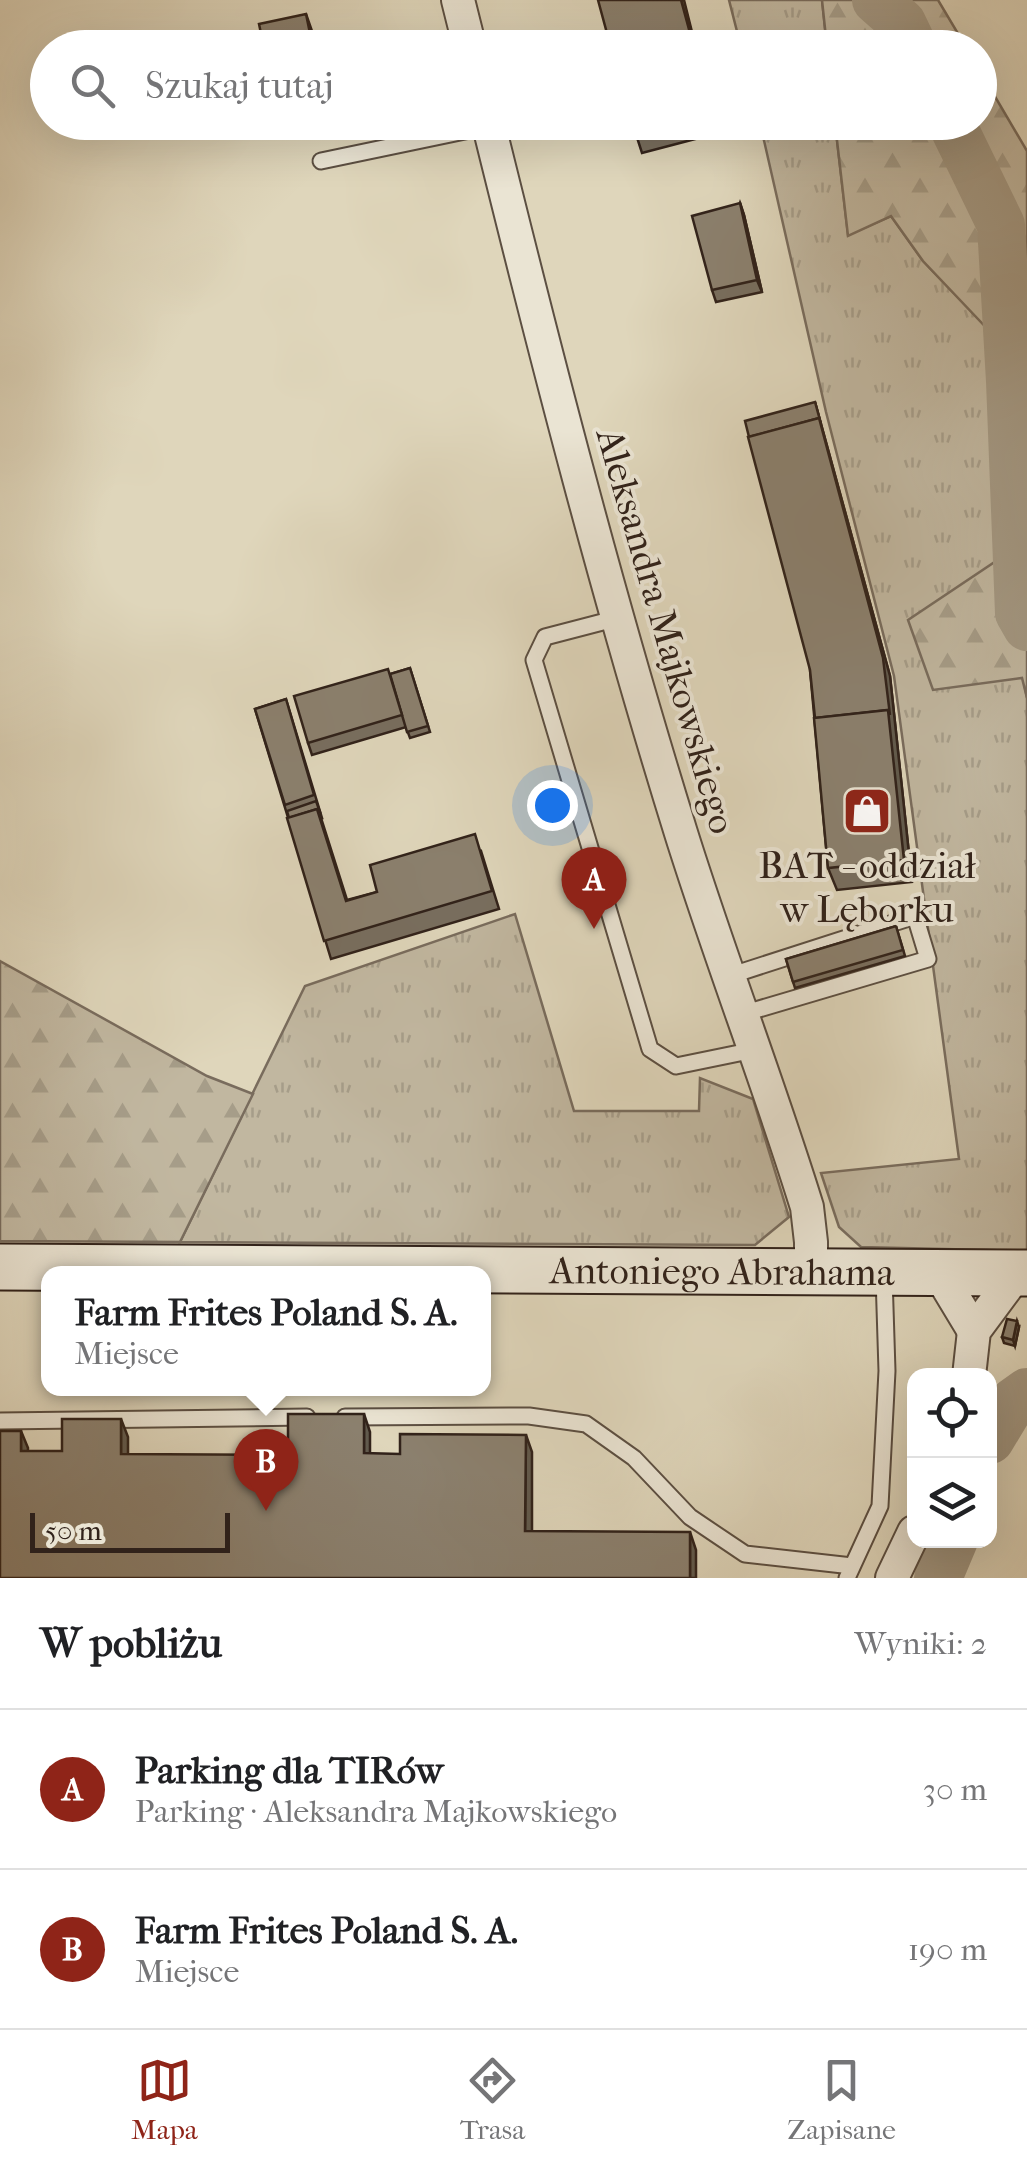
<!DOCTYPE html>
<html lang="pl">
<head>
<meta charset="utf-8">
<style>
  body { margin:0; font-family:"IM FELL French Canon",serif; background:#f6f6f6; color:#202124 }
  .controls { position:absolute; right:30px; bottom:30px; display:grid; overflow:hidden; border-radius:20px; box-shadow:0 10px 40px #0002 }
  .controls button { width:90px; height:90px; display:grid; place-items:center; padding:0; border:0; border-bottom:2px solid #e0e0e0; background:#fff; color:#202124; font:50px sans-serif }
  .scale { position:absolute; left:30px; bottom:25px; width:200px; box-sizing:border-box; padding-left:10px; border:5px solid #31221a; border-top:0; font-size:28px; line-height:35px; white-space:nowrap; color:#31221a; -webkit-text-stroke:8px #eae4d3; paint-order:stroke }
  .you { position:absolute; left:552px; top:805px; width:35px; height:35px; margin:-25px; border:8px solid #fff; border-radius:50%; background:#1a73e8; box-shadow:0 0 0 15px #1a73e833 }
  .badge { display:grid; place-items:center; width:65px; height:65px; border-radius:50%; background:#8f2418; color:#fff; font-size:32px; font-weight:700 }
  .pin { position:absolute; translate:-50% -82px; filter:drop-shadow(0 2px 5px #0008) }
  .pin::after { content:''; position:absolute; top:52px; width:35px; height:30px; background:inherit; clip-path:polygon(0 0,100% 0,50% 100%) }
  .popup { position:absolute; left:41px; top:1266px; width:450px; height:130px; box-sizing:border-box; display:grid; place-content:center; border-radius:20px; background:#fff; filter:drop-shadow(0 2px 8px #0005); font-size:32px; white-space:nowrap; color:#757577 }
  .popup b { font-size:38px; color:#202124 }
  .popup::after { content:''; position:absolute; left:50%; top:100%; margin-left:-20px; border:20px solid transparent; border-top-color:#fff }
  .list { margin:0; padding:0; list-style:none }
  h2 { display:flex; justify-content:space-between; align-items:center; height:130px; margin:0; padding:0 40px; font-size:42px }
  h2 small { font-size:32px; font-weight:400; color:#757577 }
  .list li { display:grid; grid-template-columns:65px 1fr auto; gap:30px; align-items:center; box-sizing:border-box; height:160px; padding:0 40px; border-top:2px solid #e0e0e0 }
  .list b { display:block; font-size:38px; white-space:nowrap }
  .list p { margin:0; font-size:32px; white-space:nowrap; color:#757577 }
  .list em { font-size:32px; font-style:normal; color:#757577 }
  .icon { flex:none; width:55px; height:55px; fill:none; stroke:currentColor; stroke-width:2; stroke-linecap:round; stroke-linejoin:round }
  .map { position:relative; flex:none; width:1027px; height:1578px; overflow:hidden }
  .search { position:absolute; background:#fff; box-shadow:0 10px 40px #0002; left:30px; right:30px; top:30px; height:110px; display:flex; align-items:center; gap:25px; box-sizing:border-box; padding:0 35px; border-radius:55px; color:#757577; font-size:38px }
  .sheet { height:450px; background:#fff }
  nav { display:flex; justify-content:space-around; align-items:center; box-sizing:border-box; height:140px; border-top:2px solid #e0e0e0; background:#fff; font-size:28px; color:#757577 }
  nav a { display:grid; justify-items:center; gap:5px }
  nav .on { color:#8f2418 }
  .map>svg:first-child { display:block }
</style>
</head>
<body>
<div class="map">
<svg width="1027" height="1578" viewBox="0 0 1027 1578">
  <defs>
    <pattern id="grass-tufts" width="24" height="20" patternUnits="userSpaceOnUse" patternTransform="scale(2.5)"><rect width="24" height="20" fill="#c1b7a0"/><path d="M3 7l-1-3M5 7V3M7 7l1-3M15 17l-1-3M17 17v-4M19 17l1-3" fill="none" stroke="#a69d89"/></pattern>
    <pattern id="forest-firs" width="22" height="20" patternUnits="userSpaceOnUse" patternTransform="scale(2.5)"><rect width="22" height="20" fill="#c1b7a0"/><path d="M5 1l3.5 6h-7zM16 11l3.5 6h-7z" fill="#a69d89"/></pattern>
  </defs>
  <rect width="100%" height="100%" fill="#dfd6bb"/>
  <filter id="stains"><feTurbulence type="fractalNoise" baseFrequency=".002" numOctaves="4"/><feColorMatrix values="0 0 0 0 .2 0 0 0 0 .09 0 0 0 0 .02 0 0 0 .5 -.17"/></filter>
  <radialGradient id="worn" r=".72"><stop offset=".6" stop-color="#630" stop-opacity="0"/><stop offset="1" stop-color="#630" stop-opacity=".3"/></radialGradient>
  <g fill="url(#grass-tufts)" stroke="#796c5d" stroke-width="2.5">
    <path d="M729,0H822L827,47H741Z"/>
    <path d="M760,123H835L848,235L891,216L923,261L995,336L1000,560L1027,698V1251L861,1247L839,1227L821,1173L959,1159L894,676L826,412Z"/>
    <path d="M515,914L574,1111H699L700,1078L753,1099L789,1217L755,1245L180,1242L305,986Z"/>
  </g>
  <g fill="url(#forest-firs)" stroke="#796c5d" stroke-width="2.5">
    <path d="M822,0H938L966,47H827Z"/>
    <path d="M980,71L1027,151V698L1022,678L933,690L908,620L999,559L995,337L923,261L891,216L848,236L835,123L980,122Z"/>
    <path d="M0,961L207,1076L253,1094L180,1242L0,1241Z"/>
  </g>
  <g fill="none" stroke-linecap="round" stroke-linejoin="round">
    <g stroke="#a49984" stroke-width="48">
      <path d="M876,0L902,23L914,48"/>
      <path d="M951,122L1001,225L1010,381L1019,613L1027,627"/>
      <path d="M990,1440L1013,1402L1027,1392"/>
      <path d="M938,1578L954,1540"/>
    </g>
    <g stroke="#5c4f42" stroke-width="19">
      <g id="service">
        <path d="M321,161L489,126"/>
        <path d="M618,618L545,637L534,660L650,1049L676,1066L754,1050"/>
        <path d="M729,976L915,916L928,959L742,1014"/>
        <path d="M345,1417L529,1416L586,1424L634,1458L690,1517L745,1554L852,1566"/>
        <path d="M0,1421L307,1417"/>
        <path d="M847,1578L880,1506L887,1371L884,1276"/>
      </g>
    </g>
    <g stroke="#5c4f42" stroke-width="36">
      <g id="minor">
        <path d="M458,0L470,48"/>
        <path d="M488,122C547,361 608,598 681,833C720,958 768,1081 807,1207L811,1242V1272"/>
        <path d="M939,1273L974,1331"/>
        <path d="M969,1376L974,1331L1017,1273"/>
        <path d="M892,1578L914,1532"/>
      </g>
    </g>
    <g stroke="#31221a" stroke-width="49">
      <g id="secondary">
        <path id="s1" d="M0,1267L1027,1273"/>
      </g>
    </g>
    <use href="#service" stroke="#eae4d3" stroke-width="15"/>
    <use href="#minor" stroke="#eae4d3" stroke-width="32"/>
    <use href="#secondary" stroke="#eae4d3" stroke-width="45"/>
  </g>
  <g fill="#786e5f" stroke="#31221a" stroke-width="2.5">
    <path d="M632,122H716L718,133L642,153Z"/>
    <path d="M740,203L744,215L762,292L716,302L712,290Z"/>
    <path d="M815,402L890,676L912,882L837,890L828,868L810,670Z"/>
    <path d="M410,668L430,732L410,738L406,727L312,755L308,743L390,674Z"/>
    <path d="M286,699L322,818H321L347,900L377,892L481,851L499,909L331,959L255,709Z"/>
    <path d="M896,926L905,956L795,988L786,959Z"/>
    <path d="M1019,1327L1015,1346L1004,1343L1002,1337Z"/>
  </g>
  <g fill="#615a4d" stroke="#31221a" stroke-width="2.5">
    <path d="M681,0H684L696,48H694Z"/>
    <path d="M306,14L312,31L316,48H313Z"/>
    <path d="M740,203L744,215L762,292L757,280Z"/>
    <path d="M815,402L890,676L912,882L904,860Z"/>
    <path d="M1017,1321L1019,1327L1015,1346L1013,1340Z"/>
    <path d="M364,1414L370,1432V1471L364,1453Z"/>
    <path d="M121,1419L128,1437V1471L121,1454Z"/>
    <path d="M21,1431L28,1448L27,1469L21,1451Z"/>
    <path d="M526,1435L532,1452V1549L525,1531Z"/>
    <path d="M690,1532L696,1550V1578H690Z"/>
  </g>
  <g fill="#8b806e" stroke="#31221a" stroke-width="2.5">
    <path d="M598,0H681L694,48H611Z"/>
    <path d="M306,14L313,48H264L259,24Z"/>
    <path d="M632,122H663L634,130Z"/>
    <path d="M740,203L757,280L712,290L692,216Z"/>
    <path d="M815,402L821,424L819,418L749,437L745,421Z"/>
    <path d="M819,418L883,658L890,715L888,710L815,718L810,670L748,437Z"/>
    <path d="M410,668L428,726L407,732L390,674Z"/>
    <path d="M388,669L402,715L308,743L294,696Z"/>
    <path d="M286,699L314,795L285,805L255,709Z"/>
    <path d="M888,710L904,860L828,868L814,718Z"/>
    <path d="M316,801L320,812H318L317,809L289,818L287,811Z"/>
    <path d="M317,809L346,901L377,892L370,865L475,834L492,891L324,941L287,818Z"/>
    <path d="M896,926L903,950L793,982L786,959Z"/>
    <path d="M1007,1319L1017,1321L1013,1340L1002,1337Z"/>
    <path d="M288,1414H364V1453L400,1454V1434L526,1435L525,1531L690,1532V1578H0V1431H21V1451H62V1419H121V1454L288,1455Z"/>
  </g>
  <defs>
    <g id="shop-square" transform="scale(2.5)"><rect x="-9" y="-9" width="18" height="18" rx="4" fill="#8f2418" stroke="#eae4d3"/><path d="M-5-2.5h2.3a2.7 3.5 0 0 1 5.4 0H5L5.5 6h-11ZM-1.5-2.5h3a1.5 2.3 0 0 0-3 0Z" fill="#fff"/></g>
  </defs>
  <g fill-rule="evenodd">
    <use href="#shop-square" x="867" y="811"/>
  </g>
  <g text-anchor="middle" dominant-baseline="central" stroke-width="8" stroke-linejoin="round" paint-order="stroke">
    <g font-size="38" fill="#31221a" stroke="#eae4d3">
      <text transform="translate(666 631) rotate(74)">Aleksandra Majkowskiego</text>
      <text stroke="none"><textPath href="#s1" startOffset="722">Antoniego Abrahama</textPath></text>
    </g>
    <g font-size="38" fill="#31221a" stroke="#eae4d3">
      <text x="867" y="865">BAT - oddział<tspan x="867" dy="44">w Lęborku</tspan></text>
    </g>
  </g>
  <rect width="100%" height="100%" filter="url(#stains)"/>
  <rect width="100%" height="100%" fill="url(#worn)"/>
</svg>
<div class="controls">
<button><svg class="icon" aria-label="locate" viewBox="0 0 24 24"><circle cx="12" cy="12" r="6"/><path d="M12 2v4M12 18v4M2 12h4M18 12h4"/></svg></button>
<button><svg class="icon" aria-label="layers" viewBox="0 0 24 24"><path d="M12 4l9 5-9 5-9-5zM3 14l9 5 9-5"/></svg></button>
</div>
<div class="scale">50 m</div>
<div class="you"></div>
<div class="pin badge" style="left:594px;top:929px">A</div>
<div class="pin badge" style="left:266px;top:1511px">B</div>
<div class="popup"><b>Farm Frites Poland S. A.</b>Miejsce</div>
<div class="search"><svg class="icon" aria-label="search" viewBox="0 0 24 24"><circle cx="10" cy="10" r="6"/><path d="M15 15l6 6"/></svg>Szukaj tutaj</div>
</div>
<section class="sheet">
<h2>W pobliżu<small>Wyniki: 2</small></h2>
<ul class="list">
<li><span class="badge">A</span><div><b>Parking dla TIRów</b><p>Parking · Aleksandra Majkowskiego</p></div><em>30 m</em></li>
<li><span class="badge">B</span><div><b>Farm Frites Poland S. A.</b><p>Miejsce</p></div><em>190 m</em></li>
</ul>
</section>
<nav>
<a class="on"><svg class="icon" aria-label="map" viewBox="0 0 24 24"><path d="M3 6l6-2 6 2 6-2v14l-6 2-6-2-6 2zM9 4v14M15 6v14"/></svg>Mapa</a>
<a><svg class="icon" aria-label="directions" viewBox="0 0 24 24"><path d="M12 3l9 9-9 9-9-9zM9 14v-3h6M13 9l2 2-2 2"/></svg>Trasa</a>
<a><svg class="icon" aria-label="saved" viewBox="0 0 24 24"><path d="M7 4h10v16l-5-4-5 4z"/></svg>Zapisane</a>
</nav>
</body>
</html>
